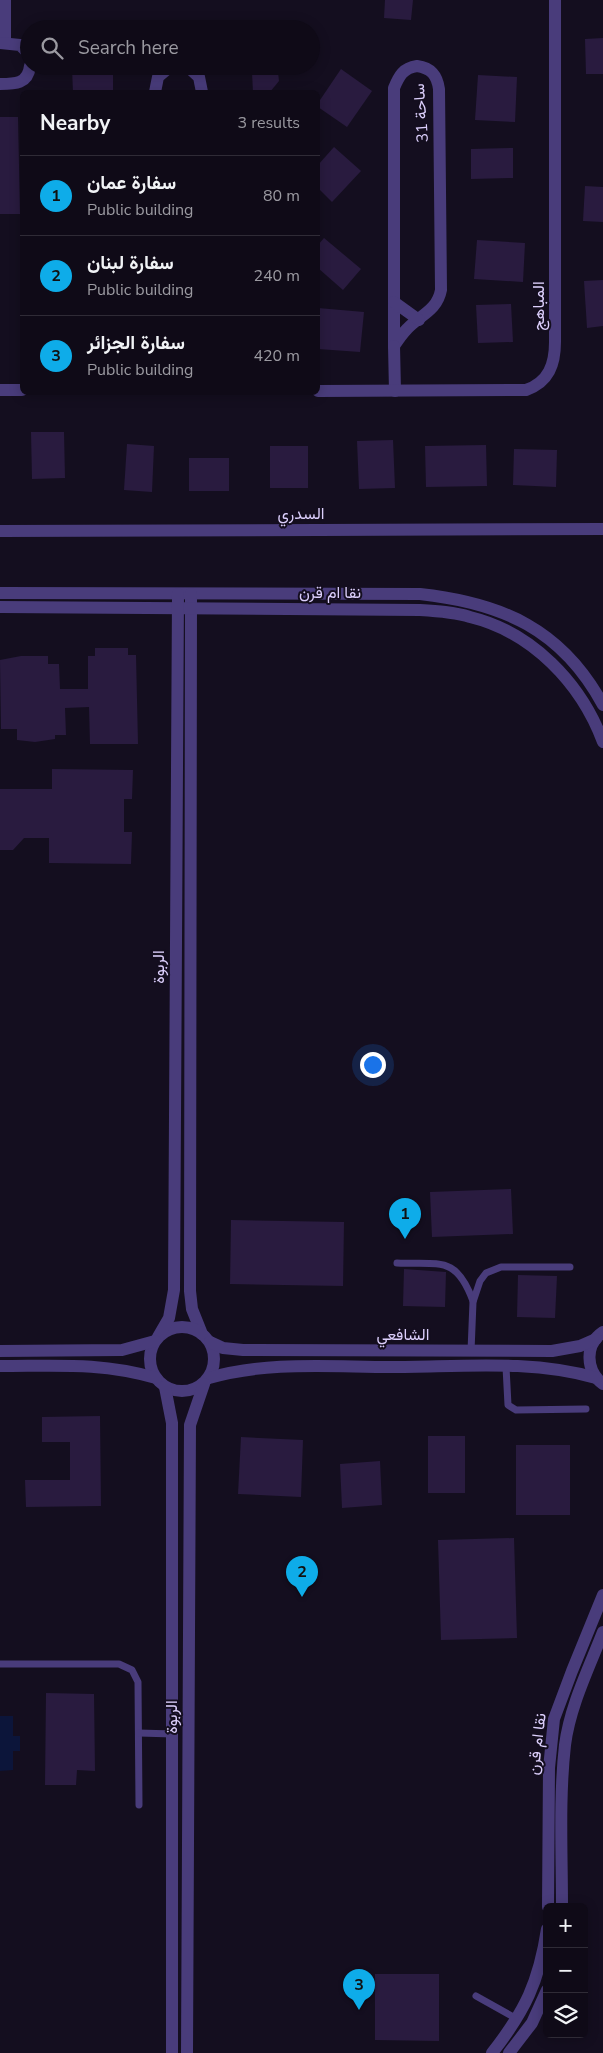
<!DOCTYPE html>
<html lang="en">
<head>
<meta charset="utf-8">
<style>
  body { margin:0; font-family:"Nunito Sans",Vazirmatn,sans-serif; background:#1d1824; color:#f1f3f6 }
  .controls { position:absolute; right:15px; bottom:15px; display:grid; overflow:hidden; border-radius:8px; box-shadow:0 2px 12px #0003 }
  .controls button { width:45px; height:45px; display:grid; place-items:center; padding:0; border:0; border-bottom:1px solid #2f2b36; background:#0f0a17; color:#f1f3f6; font:25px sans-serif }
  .you { position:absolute; left:372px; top:1064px; width:18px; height:18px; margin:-12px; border:4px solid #fff; border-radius:50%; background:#1a73e8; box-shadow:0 0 0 8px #1a73e833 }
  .badge { display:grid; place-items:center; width:32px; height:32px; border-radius:50%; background:#0eace9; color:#111; font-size:16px; font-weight:700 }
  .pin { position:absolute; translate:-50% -41px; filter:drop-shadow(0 1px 2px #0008) }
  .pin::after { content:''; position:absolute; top:26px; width:18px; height:15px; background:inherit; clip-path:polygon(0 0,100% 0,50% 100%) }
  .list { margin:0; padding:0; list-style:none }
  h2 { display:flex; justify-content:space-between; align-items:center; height:65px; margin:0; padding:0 20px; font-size:21px }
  h2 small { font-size:16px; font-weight:400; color:#9b9aa1 }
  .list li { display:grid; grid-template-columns:32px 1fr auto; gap:15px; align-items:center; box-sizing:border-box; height:80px; padding:0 20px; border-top:1px solid #2f2b36 }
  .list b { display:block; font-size:19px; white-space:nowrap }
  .list p { margin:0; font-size:16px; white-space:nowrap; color:#9b9aa1 }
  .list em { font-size:16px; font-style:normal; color:#9b9aa1 }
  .icon { flex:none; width:28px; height:28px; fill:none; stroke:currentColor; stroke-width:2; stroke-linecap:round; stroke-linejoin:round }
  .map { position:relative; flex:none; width:603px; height:2053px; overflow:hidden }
  .search { position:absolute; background:#0f0a17; box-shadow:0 2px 12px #0003; left:20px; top:20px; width:300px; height:55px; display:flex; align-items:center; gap:12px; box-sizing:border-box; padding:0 18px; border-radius:28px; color:#9b9aa1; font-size:19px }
  .panel { position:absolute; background:#0f0a17; box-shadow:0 2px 12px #0003; left:20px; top:90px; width:300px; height:305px; border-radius:8px }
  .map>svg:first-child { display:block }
</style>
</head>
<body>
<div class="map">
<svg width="603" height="2053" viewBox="0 0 603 2053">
  <rect width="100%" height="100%" fill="#140e1f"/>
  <path fill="#0c153a" d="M0,1716H13V1736H20V1751H13V1770L0,1771Z"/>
  <g fill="#291b3f">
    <path d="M385,0H413L411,20L384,18Z"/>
    <path d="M603,38V74H586L585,39Z"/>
    <path d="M113,68V92H73L72,69Z"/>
    <path d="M341,69L372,91L347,127L318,107V103Z"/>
    <path d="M278,72L279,81L270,92H253L252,73Z"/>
    <path d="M478,75L517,77L515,122L475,120Z"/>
    <path d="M0,117H18L20,214H0Z"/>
    <path d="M334,147L361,171L332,202L318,188V165Z"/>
    <path d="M513,148V178L471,179V149Z"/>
    <path d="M585,186L603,187V222L583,221Z"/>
    <path d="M324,238L361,269L343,290L318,268V245Z"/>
    <path d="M477,240L525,243L523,282L474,279Z"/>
    <path d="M603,280V326L587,328L584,281Z"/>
    <path d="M511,304L513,342L478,343L476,305Z"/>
    <path d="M318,308L364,312L360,352L318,349Z"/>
    <path d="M31,432H64L65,478L32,479Z"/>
    <path d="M393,440L395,488L359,489L357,441Z"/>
    <path d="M127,444L154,446L152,492L124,490Z"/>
    <path d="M486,445L487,486L426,487L425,446Z"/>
    <rect x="270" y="446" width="38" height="42"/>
    <path d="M514,449L557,450L556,487L513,485Z"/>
    <rect x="189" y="458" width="40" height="33"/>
    <path d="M95,648H128V655H136L138,744H90L89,707L65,708L66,735H55V739L35,742L17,740V729H1L0,660L21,656H48V664H59L60,689H88V656H95Z"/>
    <path d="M52,769L133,770L132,799H124V832H132L131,864L49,863V838H24L13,850H0V789H52Z"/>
    <path d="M511,1189L513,1234L432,1237L430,1192Z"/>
    <path d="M231,1220L344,1222L343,1286L230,1284Z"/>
    <path d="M404,1269L446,1272L445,1307L403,1306Z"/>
    <path d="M518,1275L557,1276L555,1318L517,1317Z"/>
    <path d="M100,1416L101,1506L26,1507L25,1480H70V1442H42V1417Z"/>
    <rect x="428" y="1436" width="37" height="57"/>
    <path d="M241,1437L303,1440L301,1497L238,1494Z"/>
    <rect x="516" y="1445" width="54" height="70"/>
    <path d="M380,1461L382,1505L342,1508L340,1464Z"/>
    <path d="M514,1538L517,1638L441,1640L438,1540Z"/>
    <path d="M46,1693L94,1694L95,1771L77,1770L76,1785H45Z"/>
    <path d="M375,1974H439V2041L375,2040Z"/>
  </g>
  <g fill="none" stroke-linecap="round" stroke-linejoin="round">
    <g stroke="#493c7b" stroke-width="7">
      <path d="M397,1263C440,1265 456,1255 473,1301"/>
      <path d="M471,1351L473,1302L480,1281L486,1273L501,1267H570"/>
      <path d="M506,1367L508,1405L516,1410L586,1409"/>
      <path d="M0,1664H119L132,1670L138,1682L139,1805"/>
      <path d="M139,1733L173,1734"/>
      <path d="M476,1996L517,2019"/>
    </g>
    <g stroke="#493c7b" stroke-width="12">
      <path d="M5,0V43"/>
      <path d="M0,43L20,45L29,54"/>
      <path d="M187,66L199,77L202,92"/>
      <path d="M417,66C431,68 437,75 439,89L441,290C437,311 420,315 407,329C402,334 398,340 394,346V88C399,76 403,68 417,66Z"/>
      <path d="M0,84C15,84 28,84 30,66"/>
      <path d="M155,92L158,77L171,66"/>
      <path d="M394,302L419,320"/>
      <path d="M394,346L395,391"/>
      <path d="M0,390H22"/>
      <path d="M318,391L526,390C549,382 555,364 555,342V0"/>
      <path d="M0,531L603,529"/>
      <path d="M0,593L420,594C502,603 562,629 603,705"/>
      <path d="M191,594L190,1291L192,1309L202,1334"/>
      <path d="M0,607L420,610C437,611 454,612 470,617C532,632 581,683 603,742"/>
      <circle cx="182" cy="1359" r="32"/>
      <path d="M603,1332C584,1345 586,1371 603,1384"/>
      <path d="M158,1337L169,1318L174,1290L178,594"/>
      <path d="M210,1342L223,1348L243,1350L552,1351L580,1346L596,1339"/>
      <path d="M0,1351L122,1350L155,1341"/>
      <path d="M0,1366C56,1366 101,1362 156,1378"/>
      <path d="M209,1378C267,1361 331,1367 391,1367C458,1367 531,1359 596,1378"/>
      <path d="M165,1387L172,1423V2053"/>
      <path d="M548,1907L549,1768L554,1719L572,1671L603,1595"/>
      <path d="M562,1907C562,1853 559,1798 565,1745C570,1706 589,1668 603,1632"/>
      <path d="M187,2053L190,1425L204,1384"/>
      <path d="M492,2053C525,2011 539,1982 547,1929"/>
      <path d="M509,2053L532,2023L547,1990"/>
    </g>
  </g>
  <g text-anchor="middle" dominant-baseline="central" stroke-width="4" stroke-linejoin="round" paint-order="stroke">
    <g font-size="16" fill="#dccffc" stroke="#140e1f">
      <text transform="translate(421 113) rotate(-94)">ساحة 31</text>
      <text transform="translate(539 306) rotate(-90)">المباهج</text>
      <text x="301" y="514">السدري</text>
      <text x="330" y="593">نقا ام قرن</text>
      <text transform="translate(159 967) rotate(-90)">الربوة</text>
      <text x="403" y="1335">الشافعي</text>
      <text transform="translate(172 1717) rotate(-90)">الربوة</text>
      <text transform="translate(537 1744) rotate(-83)">نقا ام قرن</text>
    </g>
  </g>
</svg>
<div class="controls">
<button>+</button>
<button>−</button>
<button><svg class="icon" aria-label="layers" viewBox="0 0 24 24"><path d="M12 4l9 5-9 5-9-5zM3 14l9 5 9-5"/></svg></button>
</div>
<div class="you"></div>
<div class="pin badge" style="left:405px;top:1239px">1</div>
<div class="pin badge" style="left:302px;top:1597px">2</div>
<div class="pin badge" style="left:359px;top:2010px">3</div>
<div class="search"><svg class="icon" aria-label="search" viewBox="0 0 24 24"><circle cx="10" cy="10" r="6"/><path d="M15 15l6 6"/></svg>Search here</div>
<section class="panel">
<h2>Nearby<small>3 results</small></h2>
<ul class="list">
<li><span class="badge">1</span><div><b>سفارة عمان</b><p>Public building</p></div><em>80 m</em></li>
<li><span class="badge">2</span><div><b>سفارة لبنان</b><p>Public building</p></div><em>240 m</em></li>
<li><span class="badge">3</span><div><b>سفارة الجزائر</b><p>Public building</p></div><em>420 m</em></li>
</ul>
</section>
</div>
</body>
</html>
